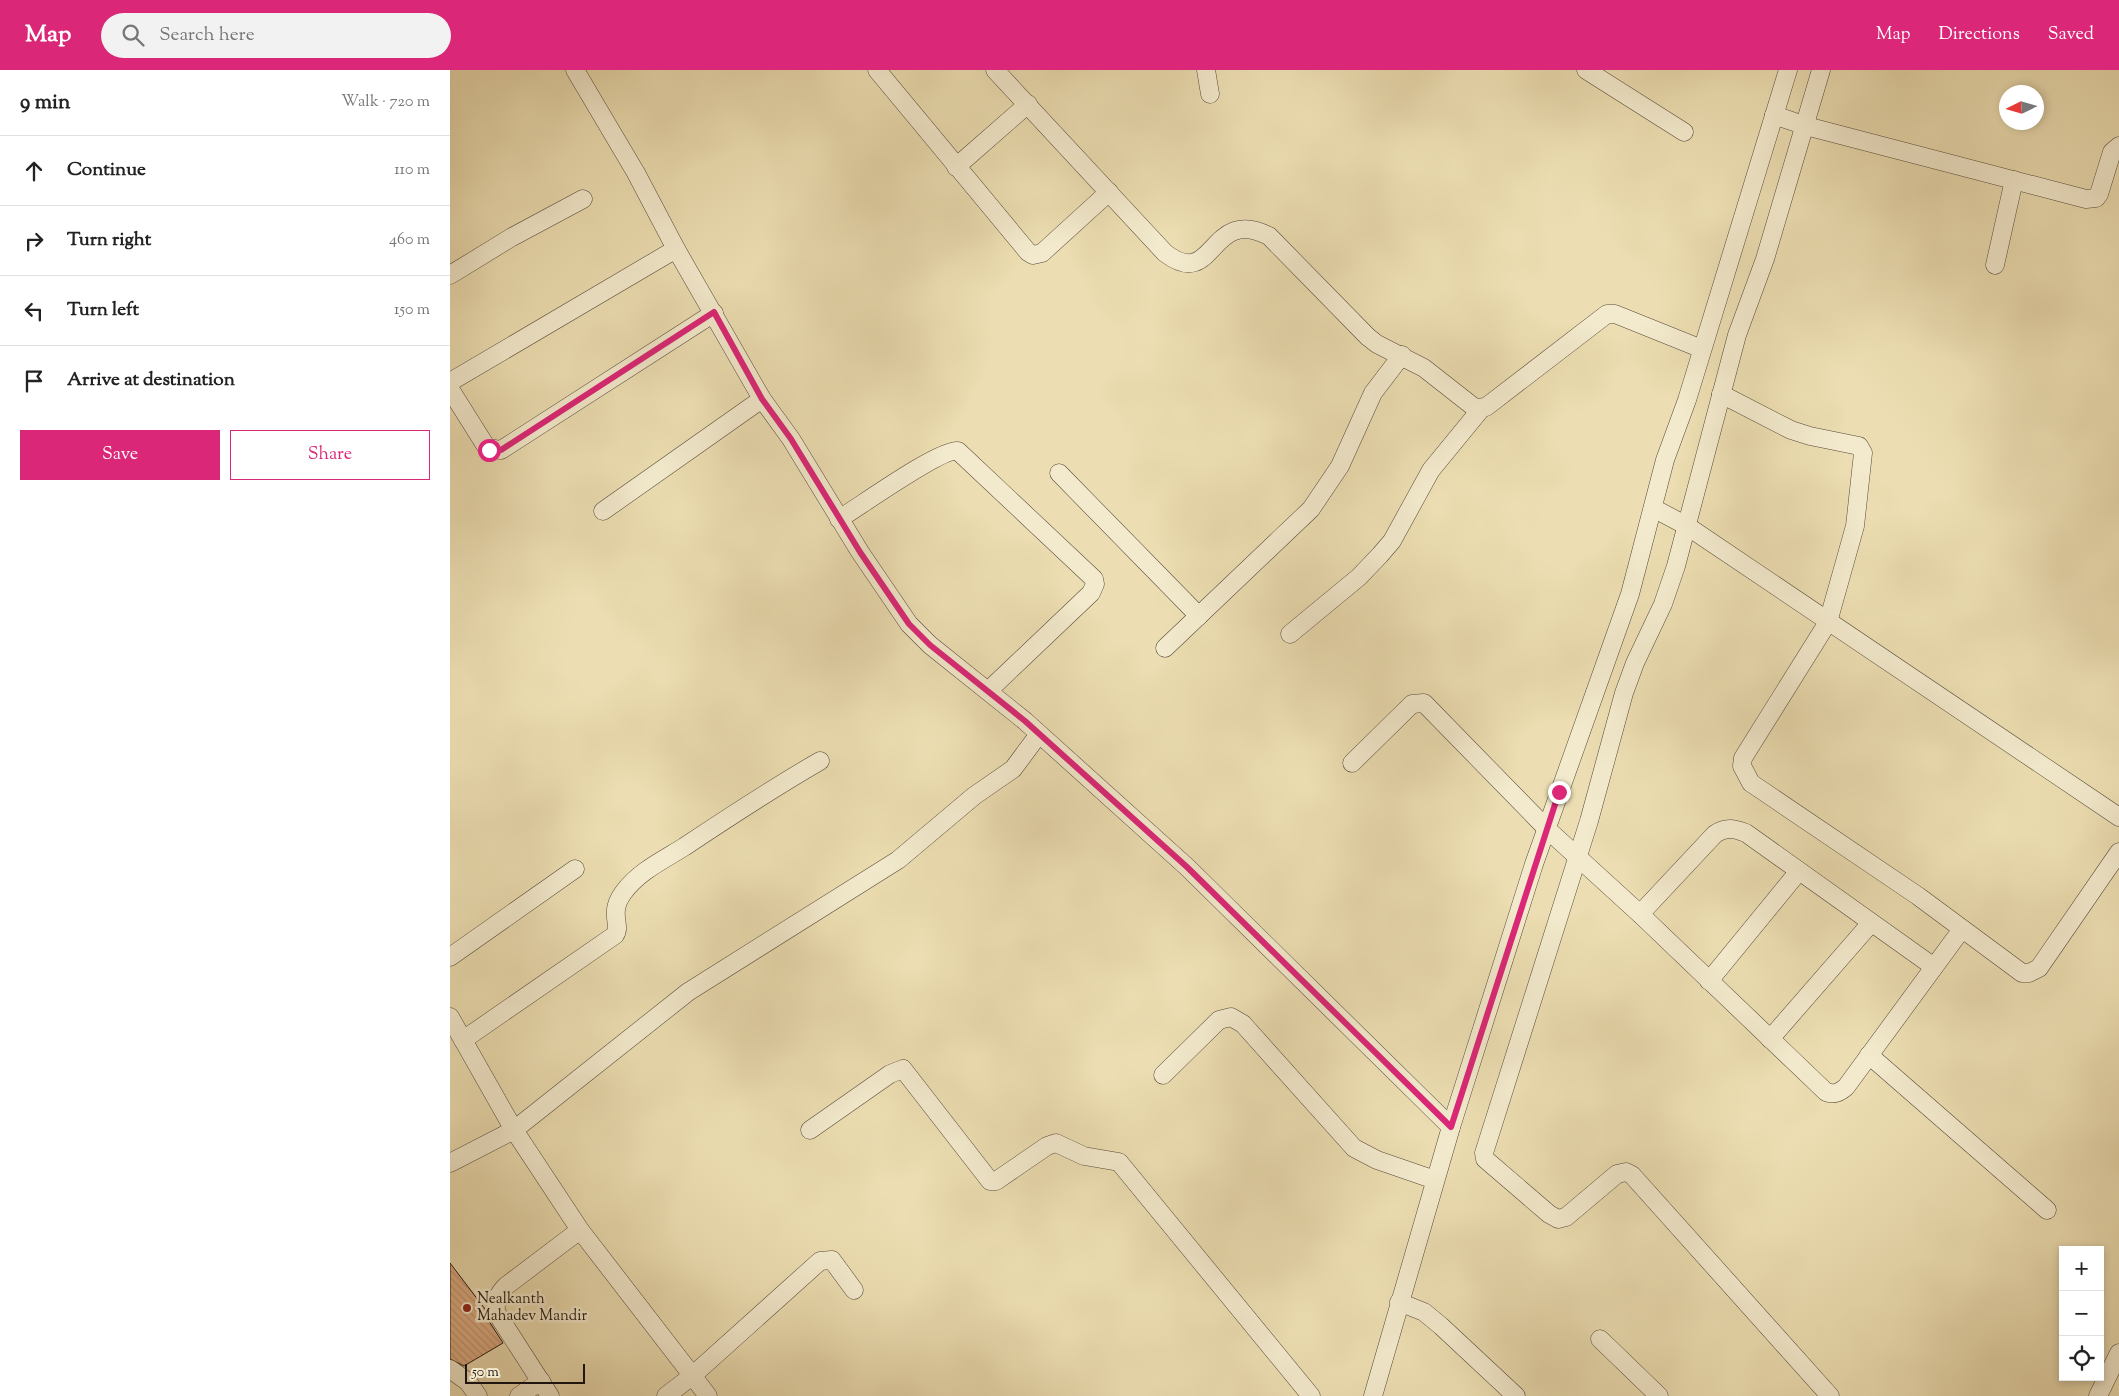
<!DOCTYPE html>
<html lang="en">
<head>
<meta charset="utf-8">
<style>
  body { margin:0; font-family:"Sorts Mill Goudy",serif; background:#f2f2f2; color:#222 }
  .controls { position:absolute; right:15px; bottom:15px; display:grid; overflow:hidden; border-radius:0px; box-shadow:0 2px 8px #0003 }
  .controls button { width:45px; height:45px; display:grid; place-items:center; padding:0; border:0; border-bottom:1px solid #e0e0e0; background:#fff; color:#222; font:25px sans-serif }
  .compass { position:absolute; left:1549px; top:15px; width:45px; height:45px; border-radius:50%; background:#fff; box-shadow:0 2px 8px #0003; rotate:265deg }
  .scale { position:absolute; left:15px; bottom:12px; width:120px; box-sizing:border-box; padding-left:5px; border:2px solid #221611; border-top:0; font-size:14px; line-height:18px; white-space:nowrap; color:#221611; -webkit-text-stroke:4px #f3eacd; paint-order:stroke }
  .stop { position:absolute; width:15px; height:15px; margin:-11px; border:4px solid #db2777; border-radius:50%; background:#fff }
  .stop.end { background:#db2777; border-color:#fff; box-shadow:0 1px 5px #0008 }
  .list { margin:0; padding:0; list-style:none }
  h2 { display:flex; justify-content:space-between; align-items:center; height:65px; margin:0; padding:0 20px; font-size:21px }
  h2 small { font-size:16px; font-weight:400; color:#767676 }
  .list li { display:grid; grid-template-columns:32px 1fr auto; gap:15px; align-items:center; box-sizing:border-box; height:70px; padding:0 20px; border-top:1px solid #e0e0e0 }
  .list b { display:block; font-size:19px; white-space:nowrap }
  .list em { font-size:16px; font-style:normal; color:#767676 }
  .actions { display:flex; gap:10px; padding:15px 20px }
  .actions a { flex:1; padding:11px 0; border:1px solid #db2777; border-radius:0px; text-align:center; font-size:18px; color:#db2777 }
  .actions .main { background:#db2777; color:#fff }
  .icon { flex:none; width:28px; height:28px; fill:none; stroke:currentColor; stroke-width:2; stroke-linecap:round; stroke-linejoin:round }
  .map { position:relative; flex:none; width:1669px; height:1326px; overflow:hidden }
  header { display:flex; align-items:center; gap:30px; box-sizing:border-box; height:70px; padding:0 25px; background:#db2777; color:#fff }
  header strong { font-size:24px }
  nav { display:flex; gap:28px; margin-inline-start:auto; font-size:18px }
  .search { width:350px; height:45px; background:#f2f2f2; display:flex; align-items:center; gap:12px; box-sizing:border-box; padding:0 18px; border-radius:28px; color:#767676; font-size:19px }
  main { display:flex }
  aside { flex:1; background:#fff }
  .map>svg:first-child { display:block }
</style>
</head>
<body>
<header>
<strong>Map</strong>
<div class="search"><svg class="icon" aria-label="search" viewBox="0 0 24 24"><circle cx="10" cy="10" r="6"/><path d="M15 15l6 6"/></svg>Search here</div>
<nav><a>Map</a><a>Directions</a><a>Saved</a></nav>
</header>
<main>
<aside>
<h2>9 min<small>Walk · 720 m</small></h2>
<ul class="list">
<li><svg class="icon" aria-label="ahead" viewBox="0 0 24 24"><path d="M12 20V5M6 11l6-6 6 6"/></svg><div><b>Continue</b></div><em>110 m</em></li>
<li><svg class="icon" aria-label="right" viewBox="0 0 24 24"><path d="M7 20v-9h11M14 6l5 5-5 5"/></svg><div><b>Turn right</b></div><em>460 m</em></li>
<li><svg class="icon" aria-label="left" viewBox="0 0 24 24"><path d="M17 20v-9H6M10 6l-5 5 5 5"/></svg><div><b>Turn left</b></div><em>150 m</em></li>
<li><svg class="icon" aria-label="arrive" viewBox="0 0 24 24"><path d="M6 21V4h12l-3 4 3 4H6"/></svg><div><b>Arrive at destination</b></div></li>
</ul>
<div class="actions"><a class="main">Save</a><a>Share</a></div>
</aside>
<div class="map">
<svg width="1669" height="1326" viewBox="0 0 1669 1326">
  <defs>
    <pattern id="building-back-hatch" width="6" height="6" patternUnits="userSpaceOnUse" patternTransform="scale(1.25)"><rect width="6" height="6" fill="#dcac84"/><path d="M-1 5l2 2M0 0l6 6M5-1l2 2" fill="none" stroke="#bc9371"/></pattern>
  </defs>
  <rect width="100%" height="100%" fill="#ecdeb2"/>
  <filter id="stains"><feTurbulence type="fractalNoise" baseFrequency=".004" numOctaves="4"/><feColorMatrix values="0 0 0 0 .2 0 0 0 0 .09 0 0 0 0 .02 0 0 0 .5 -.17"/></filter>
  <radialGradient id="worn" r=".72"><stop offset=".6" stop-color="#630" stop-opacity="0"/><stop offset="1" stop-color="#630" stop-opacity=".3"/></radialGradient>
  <path fill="url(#building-back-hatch)" stroke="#221611" d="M0,1193L35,1239L37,1248L53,1273L14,1296L0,1289Z"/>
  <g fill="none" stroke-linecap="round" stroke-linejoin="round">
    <g stroke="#544839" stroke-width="19">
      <g id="street">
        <path d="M125,0L186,103L226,179L312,329L341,369L410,482L459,554L480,575L575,651L737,797L1001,1057"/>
        <path d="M427,0L578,182L583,185L592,183L659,122"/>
        <path d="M545,0L715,183C766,222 758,135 819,166L918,267L927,274L974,298L1025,338L1036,337L1157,244H1165L1252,279"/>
        <path d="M756,0L760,24"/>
        <path d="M1136,0L1234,62"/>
        <path d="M1371,0L1315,189L1287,265L1226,496L1213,534L1185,593L1174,623L1139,751L1034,1083L1035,1089L1099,1144L1108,1149L1116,1147L1167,1104L1176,1102L1182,1105L1380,1326"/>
        <path d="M1324,45L1356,56L1636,129L1646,128L1649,124L1662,82L1669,76"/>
        <path d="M506,97L578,34"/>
        <path d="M1545,195L1564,110"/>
        <path d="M0,205L62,167L133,129"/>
        <path d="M0,312L226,179"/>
        <path d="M0,319L37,378L51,380L264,243"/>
        <path d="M1271,324L1341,360L1360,366L1409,376L1413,383L1405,456L1378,552L1293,688L1292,696L1301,713L1468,826L1572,903H1579L1589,898L1669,782"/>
        <path d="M609,403L749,546"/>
        <path d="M1203,438L1237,456L1669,747"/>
        <path d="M153,441L312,329"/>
        <path d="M389,449C409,437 491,378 508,381L644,509L645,514L641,523L538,621"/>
        <path d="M840,564L909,507L930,485L942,471L981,400L1031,339"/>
        <path d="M715,578L861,439L890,396L923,323L952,285"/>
        <path d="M902,693L962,634L974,633L1098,760L1190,844L1376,1022C1384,1025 1389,1023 1396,1017L1512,859"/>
        <path d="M1190,844L1265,764C1276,757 1283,758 1296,763L1484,897"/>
        <path d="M0,887L125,799"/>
        <path d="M1259,911L1349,801"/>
        <path d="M0,947L64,1060L130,1160L258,1326"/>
        <path d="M1320,969L1421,853"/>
        <path d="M13,970L165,865C172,855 158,844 173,823C188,802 213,790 234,777C279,747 323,718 370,691"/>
        <path d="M1419,985L1597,1140"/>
        <path d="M713,1005L769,950L781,947L793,954L904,1078L927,1090L985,1110"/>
        <path d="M360,1060L440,1004L453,999L540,1111H546L597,1076L606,1073L634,1086L669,1092L861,1326"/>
        <path d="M0,1093L64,1060L238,922L448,790L524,726L563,699L589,664"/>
        <path d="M949,1232L974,1242L991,1256L1066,1326"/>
        <path d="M1150,1269L1209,1326"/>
        <path d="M0,1299L18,1312L28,1326"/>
        <path d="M69,1326L91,1311"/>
        <path d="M100,1326L46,1242C45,1231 48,1224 56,1216L130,1160"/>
        <path d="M216,1326L242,1306L370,1191L382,1190L404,1220"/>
        <path d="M923,1326L1001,1057L1084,794L1180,524L1215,390L1237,330L1338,0"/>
        <path d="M1648,1326L1669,1283"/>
      </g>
    </g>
    <use href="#street" stroke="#f3eacd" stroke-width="18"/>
  </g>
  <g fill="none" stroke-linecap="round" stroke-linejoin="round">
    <path stroke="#db2777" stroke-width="6" d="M39,380H51L264,242L312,329L341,369L410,482L459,554L480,575L575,651L737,797L1001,1057L1109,722"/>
  </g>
  <circle fill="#8f2418" stroke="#f3eacd" stroke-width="2" cx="17" cy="1238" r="5"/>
  <g text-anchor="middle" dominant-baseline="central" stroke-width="5" stroke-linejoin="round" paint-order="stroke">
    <g font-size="15" fill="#221611" stroke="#f3eacd" text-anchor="start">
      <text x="27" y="1229">Nealkanth<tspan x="27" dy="17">Mahadev Mandir</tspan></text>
    </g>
  </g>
  <rect width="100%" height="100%" filter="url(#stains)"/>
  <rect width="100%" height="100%" fill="url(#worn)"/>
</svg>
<div class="controls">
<button>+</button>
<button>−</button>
<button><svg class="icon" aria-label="locate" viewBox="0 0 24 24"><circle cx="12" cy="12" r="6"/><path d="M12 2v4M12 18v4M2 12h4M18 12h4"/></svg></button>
</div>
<svg class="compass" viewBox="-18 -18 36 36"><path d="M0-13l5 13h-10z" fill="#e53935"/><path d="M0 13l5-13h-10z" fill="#767676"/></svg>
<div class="scale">50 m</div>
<div class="stop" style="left:39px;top:380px"></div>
<div class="stop end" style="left:1109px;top:722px"></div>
</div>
</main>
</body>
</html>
